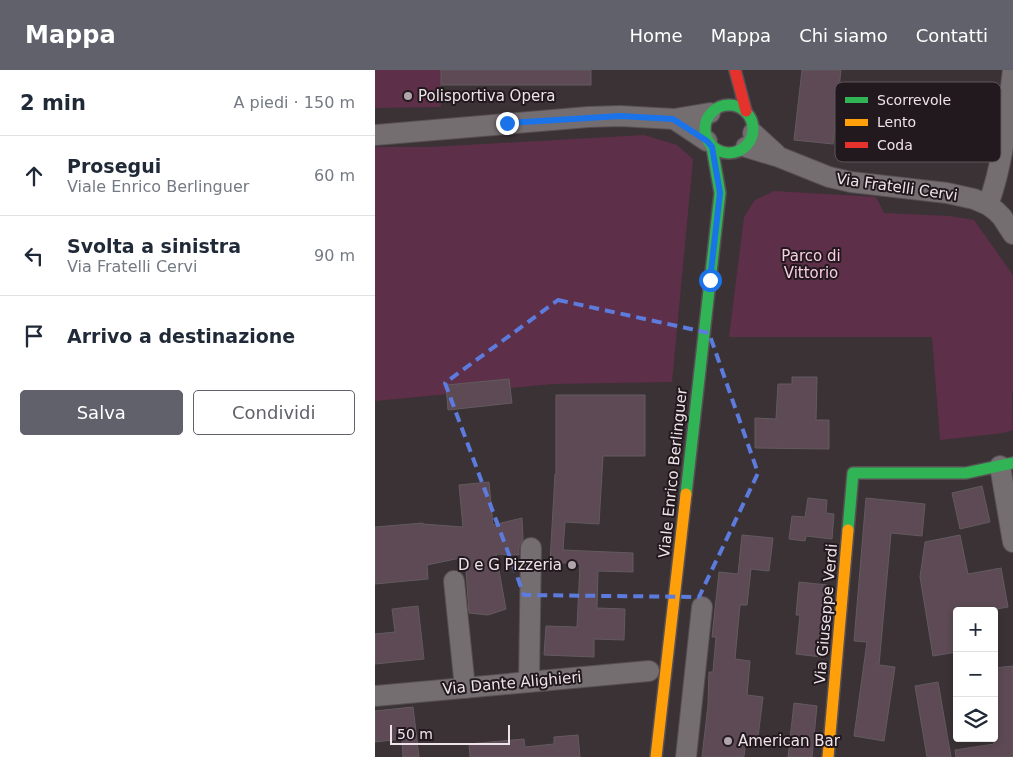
<!DOCTYPE html>
<html lang="it">
<head>
<meta charset="utf-8">
<style>
  body { margin:0; font-family:"DejaVu Sans",sans-serif; background:#f6f6f7; color:#1f2937 }
  .controls { position:absolute; right:15px; bottom:15px; display:grid; overflow:hidden; border-radius:5px; box-shadow:0 2px 8px #0003 }
  .controls button { width:45px; height:45px; display:grid; place-items:center; padding:0; border:0; border-bottom:1px solid #e0e1e3; background:#fff; color:#1f2937; font:25px sans-serif }
  .scale { position:absolute; left:15px; bottom:12px; width:120px; box-sizing:border-box; padding-left:5px; border:2px solid #eee3e8; border-top:0; font-size:14px; line-height:18px; white-space:nowrap; color:#eee3e8; -webkit-text-stroke:4px #21191d; paint-order:stroke }
  .stop { position:absolute; width:15px; height:15px; margin:-11px; border:4px solid #1a73e8; border-radius:50%; background:#fff }
  .stop.end { background:#1a73e8; border-color:#fff; box-shadow:0 1px 5px #0008 }
  .list { margin:0; padding:0; list-style:none }
  h2 { display:flex; justify-content:space-between; align-items:center; height:65px; margin:0; padding:0 20px; font-size:21px }
  h2 small { font-size:16px; font-weight:400; color:#747a83 }
  .list li { display:grid; grid-template-columns:32px 1fr auto; gap:15px; align-items:center; box-sizing:border-box; height:80px; padding:0 20px; border-top:1px solid #e0e1e3 }
  .list b { display:block; font-size:19px; white-space:nowrap }
  .list p { margin:0; font-size:16px; white-space:nowrap; color:#747a83 }
  .list em { font-size:16px; font-style:normal; color:#747a83 }
  .actions { display:flex; gap:10px; padding:15px 20px }
  .actions a { flex:1; padding:11px 0; border:1px solid #60616b; border-radius:5px; text-align:center; font-size:18px; color:#60616b }
  .actions .main { background:#60616b; color:#fff }
  .icon { flex:none; width:28px; height:28px; fill:none; stroke:currentColor; stroke-width:2; stroke-linecap:round; stroke-linejoin:round }
  .map { position:relative; flex:none; width:638px; height:687px; overflow:hidden }
  header { display:flex; align-items:center; gap:30px; box-sizing:border-box; height:70px; padding:0 25px; background:#60616b; color:#fff }
  header strong { font-size:24px }
  nav { display:flex; gap:28px; margin-inline-start:auto; font-size:18px }
  main { display:flex }
  aside { flex:1; background:#fff }
  .map>svg:first-child { display:block }
</style>
</head>
<body>
<header>
<strong>Mappa</strong>
<nav><a>Home</a><a>Mappa</a><a>Chi siamo</a><a>Contatti</a></nav>
</header>
<main>
<aside>
<h2>2 min<small>A piedi · 150 m</small></h2>
<ul class="list">
<li><svg class="icon" aria-label="ahead" viewBox="0 0 24 24"><path d="M12 20V5M6 11l6-6 6 6"/></svg><div><b>Prosegui</b><p>Viale Enrico Berlinguer</p></div><em>60 m</em></li>
<li><svg class="icon" aria-label="left" viewBox="0 0 24 24"><path d="M17 20v-9H6M10 6l-5 5 5 5"/></svg><div><b>Svolta a sinistra</b><p>Via Fratelli Cervi</p></div><em>90 m</em></li>
<li><svg class="icon" aria-label="arrive" viewBox="0 0 24 24"><path d="M6 21V4h12l-3 4 3 4H6"/></svg><div><b>Arrivo a destinazione</b></div></li>
</ul>
<div class="actions"><a class="main">Salva</a><a>Condividi</a></div>
</aside>
<div class="map">
<svg width="638" height="687" viewBox="0 0 638 687">
  <rect width="100%" height="100%" fill="#3b3236"/>
  <g fill="#5e2f49">
    <path d="M0,0H66V37L0,38Z"/>
    <path d="M269,65L302,75L318,89L297,312L178,314L0,331V77H55Z"/>
    <path d="M399,121L501,127L509,143L574,146L599,150L638,205V322L637,324L638,360L628,363L565,370L557,267H354L369,147L380,130Z"/>
  </g>
  <g fill="#5d4a54" stroke="#625b5e">
    <rect x="66" y="0" width="150" height="15"/>
    <path d="M427,0H466L458,74L419,70Z"/>
    <path d="M417,307H442L441,350H454V379L380,378V348L401,349L403,314H417Z"/>
    <path d="M134,309L137,333L73,340L71,315Z"/>
    <path d="M181,325H270V386H228L224,454L190,452L188,480L258,483V502L223,501L222,538L250,539L249,570L219,569V587L169,585L171,556L202,557L205,494L175,492L180,404H181Z"/>
    <path d="M114,412L118,455L147,448L148,469L144,477V485L121,484L131,539L113,545L94,543L90,487L52,495L53,509L0,514V457L48,453V454L88,457L84,415Z"/>
    <path d="M607,416L615,452L585,459L577,423Z"/>
    <path d="M433,428L452,430L451,443L459,444L457,469L431,466L430,471L414,469L417,446L430,447Z"/>
    <path d="M491,428L550,434L547,466L516,463L504,595L520,597L509,671L479,666L492,572L479,571Z"/>
    <path d="M367,465L398,468L394,501L376,499L372,535H365L360,589L375,591L372,625L388,627L383,667L371,665L369,687H327L333,635L334,602H338L341,567H337L344,502L363,504Z"/>
    <path d="M585,465L593,504L626,498L633,537L610,541H582V582L558,586L545,507L550,472Z"/>
    <path d="M424,512L452,515L446,587L421,584L425,545H421Z"/>
    <path d="M43,536L49,589L0,594V564L20,562L17,539Z"/>
    <path d="M638,596V687H581L580,680L619,674V598Z"/>
    <path d="M563,612L576,687H552L540,616Z"/>
    <path d="M419,633L442,636L437,687H413Z"/>
    <path d="M38,637L44,687H28L27,669L0,672V641Z"/>
    <path d="M203,665L205,687H95L94,674L149,669L150,677L179,674V667Z"/>
  </g>
  <g fill="none" stroke-linecap="round" stroke-linejoin="round">
    <g stroke="#574f53" stroke-width="22">
      <g id="street">
        <path d="M299,49L332,71"/>
        <path d="M378,63L401,84"/>
        <path d="M0,65L213,47L245,46L299,49L335,43"/>
        <path d="M371,77L404,87L454,107L476,112L572,123L599,129L613,135L621,141L627,147L638,164"/>
        <path d="M613,135C629,92 632,46 638,0"/>
        <path d="M625,396L638,472"/>
        <path d="M79,511L90,618"/>
        <path d="M154,612L156,478"/>
        <path d="M0,626L274,601"/>
        <path d="M311,687L327,537"/>
      </g>
    </g>
    <g stroke="#574f53" stroke-width="14">
      <g id="fast">
        <circle cx="354" cy="59" r="24"/>
        <path d="M311,424L345,123L337,77"/>
        <path d="M473,460L478,403H591L638,393"/>
      </g>
    </g>
    <g stroke="#574f53" stroke-width="14">
      <g id="slow">
        <path d="M281,687L311,424"/>
        <path d="M453,687L473,460"/>
      </g>
    </g>
    <g stroke="#574f53" stroke-width="14">
      <path id="jam" d="M360,0L371,41"/>
    </g>
    <use href="#street" stroke="#756e71" stroke-width="20"/>
    <use href="#fast" stroke="#30b455" stroke-width="11"/>
    <use href="#slow" stroke="#ff9f0a" stroke-width="11"/>
    <use href="#jam" stroke="#e5322d" stroke-width="11"/>
  </g>
  <g fill="none" stroke-linecap="round" stroke-linejoin="round">
    <path stroke="#1a73e8" stroke-width="6" d="M132,53L245,46L298,49L332,71L337,77L345,123L335,210"/>
  </g>
  <path fill="none" stroke="#5c7bdd" stroke-width="4" stroke-dasharray="10 6" stroke-linejoin="round" d="M183,230L334,263L383,403L324,527L149,525L70,313Z"/>
  <g fill="#afa5aa" stroke="#21191d" stroke-width="2">
    <circle cx="33" cy="26" r="5"/>
    <circle cx="197" cy="495" r="5"/>
    <circle cx="353" cy="671" r="5"/>
  </g>
  <g text-anchor="middle" dominant-baseline="central" stroke-width="4" stroke-linejoin="round" paint-order="stroke">
    <g font-size="15" fill="#eee3e8" stroke="#21191d" text-anchor="start">
      <text x="43" y="26">Polisportiva Opera</text>
      <text x="187" y="495" text-anchor="end">D e G Pizzeria</text>
      <text x="363" y="671">American Bar</text>
    </g>
    <g font-size="15" fill="#eee3e8" stroke="#21191d">
      <text transform="translate(522 117) rotate(8)">Via Fratelli Cervi</text>
      <text transform="translate(298 403) rotate(-84)">Viale Enrico Berlinguer</text>
      <text transform="translate(451 544) rotate(-85)">Via Giuseppe Verdi</text>
      <text transform="translate(137 613) rotate(-5)">Via Dante Alighieri</text>
    </g>
    <g font-size="15" fill="#facce2" stroke="#21191d">
      <text x="436" y="186">Parco di<tspan x="436" dy="17">Vittorio</tspan></text>
    </g>
  </g>
  <rect x="460" y="12" width="166" height="80" rx="8" fill="#21191d" stroke="#5e565a" stroke-width="1"/>
  <rect x="470" y="27" width="23" height="6" fill="#30b455"/>
  <rect x="470" y="49" width="23" height="7" fill="#ff9f0a"/>
  <rect x="470" y="72" width="23" height="6" fill="#e5322d"/>
  <g font-size="14" fill="#eee3e8">
    <text x="502" y="35">Scorrevole</text>
    <text x="502" y="57">Lento</text>
    <text x="502" y="80">Coda</text>
  </g>
</svg>
<div class="controls">
<button>+</button>
<button>−</button>
<button><svg class="icon" aria-label="layers" viewBox="0 0 24 24"><path d="M12 4l9 5-9 5-9-5zM3 14l9 5 9-5"/></svg></button>
</div>
<div class="scale">50 m</div>
<div class="stop" style="left:335px;top:210px"></div>
<div class="stop end" style="left:132px;top:53px"></div>
</div>
</main>
</body>
</html>
